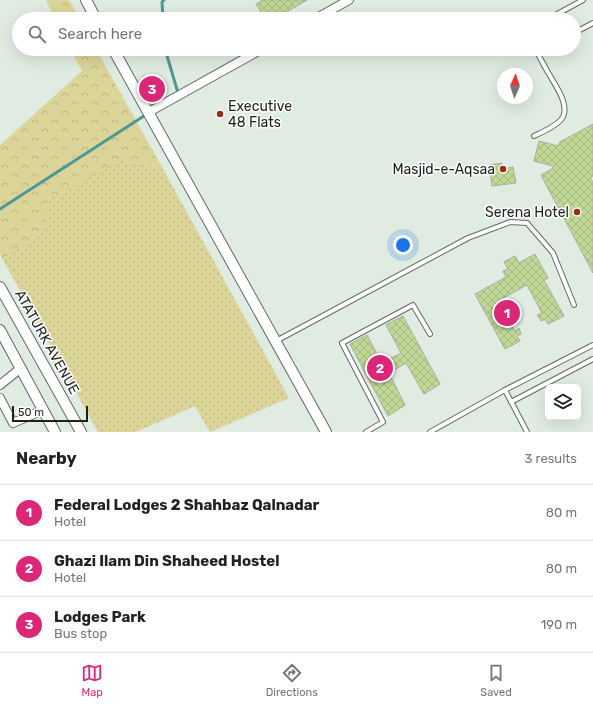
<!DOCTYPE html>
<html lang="en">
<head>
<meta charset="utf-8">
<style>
  body { margin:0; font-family:Rubik,sans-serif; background:#f6f6f6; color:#222 }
  .controls { position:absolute; right:12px; bottom:12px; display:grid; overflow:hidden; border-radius:6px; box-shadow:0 4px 16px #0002 }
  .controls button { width:36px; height:36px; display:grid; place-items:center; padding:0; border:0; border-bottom:1px solid #e0e0e0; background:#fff; color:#222; font:20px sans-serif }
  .compass { position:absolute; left:497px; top:68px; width:36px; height:36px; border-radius:50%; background:#fff; box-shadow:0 4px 16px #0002; rotate:3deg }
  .scale { position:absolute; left:12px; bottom:10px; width:76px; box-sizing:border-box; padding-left:4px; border:2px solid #1d211d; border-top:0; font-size:11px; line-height:14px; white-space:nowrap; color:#1d211d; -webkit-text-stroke:3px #fff; paint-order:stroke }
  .you { position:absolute; left:403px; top:245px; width:14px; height:14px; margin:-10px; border:3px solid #fff; border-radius:50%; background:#1a73e8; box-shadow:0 0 0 6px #1a73e833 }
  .badge { display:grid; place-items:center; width:26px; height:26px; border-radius:50%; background:#db2777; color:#fff; font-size:13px; font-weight:700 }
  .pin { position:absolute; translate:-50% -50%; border:2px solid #fff; box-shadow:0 1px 4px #0006 }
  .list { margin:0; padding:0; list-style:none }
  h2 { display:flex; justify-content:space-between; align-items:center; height:52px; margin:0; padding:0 16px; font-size:17px }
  h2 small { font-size:13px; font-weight:400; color:#767676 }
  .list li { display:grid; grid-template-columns:26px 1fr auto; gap:12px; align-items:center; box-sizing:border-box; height:56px; padding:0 16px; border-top:1px solid #e0e0e0 }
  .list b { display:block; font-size:15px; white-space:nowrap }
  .list p { margin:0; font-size:13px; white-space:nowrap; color:#767676 }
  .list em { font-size:13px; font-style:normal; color:#767676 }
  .icon { flex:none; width:22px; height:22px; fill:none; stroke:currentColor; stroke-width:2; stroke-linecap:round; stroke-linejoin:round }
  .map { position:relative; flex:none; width:593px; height:432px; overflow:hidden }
  .search { position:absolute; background:#fff; box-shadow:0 4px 16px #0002; left:12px; right:12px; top:12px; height:44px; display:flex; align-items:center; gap:10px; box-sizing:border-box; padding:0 14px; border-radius:22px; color:#767676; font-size:15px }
  .sheet { height:220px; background:#fff }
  nav { display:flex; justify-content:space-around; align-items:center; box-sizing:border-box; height:56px; border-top:1px solid #e0e0e0; background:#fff; font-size:11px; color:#767676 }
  nav a { display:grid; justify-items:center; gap:2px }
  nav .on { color:#db2777 }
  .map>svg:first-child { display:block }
</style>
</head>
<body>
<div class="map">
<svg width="593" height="432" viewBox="0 0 593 432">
  <defs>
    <pattern id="forest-crowns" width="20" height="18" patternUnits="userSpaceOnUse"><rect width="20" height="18" fill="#dcd59a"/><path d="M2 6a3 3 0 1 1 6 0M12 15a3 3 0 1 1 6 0" fill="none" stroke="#bcb784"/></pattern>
    <pattern id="park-dots" width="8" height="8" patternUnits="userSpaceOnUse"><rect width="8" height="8" fill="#dcd59a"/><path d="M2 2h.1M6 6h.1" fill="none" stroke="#bcb784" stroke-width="1.8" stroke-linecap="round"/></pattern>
    <pattern id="building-cross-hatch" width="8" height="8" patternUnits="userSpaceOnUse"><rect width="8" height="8" fill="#c0d896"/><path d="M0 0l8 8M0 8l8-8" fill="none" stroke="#a5b981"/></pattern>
  </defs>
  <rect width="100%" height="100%" fill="#e0ebe1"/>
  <g fill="url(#forest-crowns)">
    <path d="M46,0H69L80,19H55Z"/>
    <path d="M70,49H96L162,167L120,161L43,231L3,260L0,254V145L82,71Z"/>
  </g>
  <path fill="url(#park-dots)" d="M120,161L162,167L289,398L210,432L195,406L136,432H98L3,260L43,231L48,201Z"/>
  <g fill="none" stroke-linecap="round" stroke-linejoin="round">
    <g stroke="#529793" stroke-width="3">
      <path d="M163,19L162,2L164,0"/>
      <path d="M165,49L178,93L176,94"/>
      <path d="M0,209L147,114"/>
    </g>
  </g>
  <g fill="url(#building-cross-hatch)" stroke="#aaaea3">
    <path d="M262,0H307L274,19H265L256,4Z"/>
    <path d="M593,124V176L590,177L593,182V273L541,175L552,169L553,166L534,161L539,141L558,146L560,142Z"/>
    <path d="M502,163L503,169L513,167L516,183L492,186L489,165Z"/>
    <path d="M535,254L548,278L544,280L564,316L548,324L545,319L541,321L537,315L542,313L527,285L498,301L515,331L519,328L521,334L517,336L520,341L505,349L475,294L506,277L503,271L508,269L504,262L515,256L519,263Z"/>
    <path d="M403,316L440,384L424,394L406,363L389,373L405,405L388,416L350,344L367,335L382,363L401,353L386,325Z"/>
  </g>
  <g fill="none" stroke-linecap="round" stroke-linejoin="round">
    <g stroke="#626b63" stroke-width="6">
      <g id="service">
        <path d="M548,19L583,0"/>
        <path d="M574,33L593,23"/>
        <path d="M534,136C543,132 554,127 561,120C572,107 555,85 549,74C544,66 540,57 535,49"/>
        <path d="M276,341L468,238L510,222L527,223L553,253L574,305"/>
        <path d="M505,390L527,432"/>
        <path d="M511,402L593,359"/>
        <path d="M366,432L383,422L342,343L413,305L430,334"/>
        <path d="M430,432L505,390L593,345"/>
      </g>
    </g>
    <g stroke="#626b63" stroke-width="10">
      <g id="minor">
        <path d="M315,19L349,0"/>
        <path d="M149,112L262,49"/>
        <path d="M0,385L21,368"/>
        <path d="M0,398L13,423L43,410"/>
      </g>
    </g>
    <g stroke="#626b63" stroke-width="12">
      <g id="tertiary">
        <path d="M86,0L96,19"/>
        <path d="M113,49L326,432"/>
        <path d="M0,287L81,432"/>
        <path d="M0,330L55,432"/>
      </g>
    </g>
    <use href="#service" stroke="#fff" stroke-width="4"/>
    <use href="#minor" stroke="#fff" stroke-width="8"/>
    <use href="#tertiary" stroke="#fff" stroke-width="10"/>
  </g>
  <g fill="#972f16" stroke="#fff" stroke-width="1.5">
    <circle cx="220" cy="114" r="4"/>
    <circle cx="503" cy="169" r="4"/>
    <circle cx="577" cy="212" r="4"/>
  </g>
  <g text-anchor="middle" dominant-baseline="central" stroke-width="3" stroke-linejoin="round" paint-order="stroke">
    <g font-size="14" fill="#1d211d" stroke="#fff" text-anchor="end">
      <text x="228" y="106" text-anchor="start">Executive<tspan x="228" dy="16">48 Flats</tspan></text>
      <text x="495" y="169">Masjid-e-Aqsaa</text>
      <text x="569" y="212">Serena Hotel</text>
    </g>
    <g font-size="14" fill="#1d211d" stroke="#fff">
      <text transform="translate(47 342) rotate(61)">ATATURK AVENUE</text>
    </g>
  </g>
</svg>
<div class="controls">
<button><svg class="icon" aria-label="layers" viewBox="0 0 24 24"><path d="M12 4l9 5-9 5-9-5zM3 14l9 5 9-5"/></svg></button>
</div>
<svg class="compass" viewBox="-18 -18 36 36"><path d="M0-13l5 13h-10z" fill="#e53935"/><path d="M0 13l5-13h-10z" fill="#767676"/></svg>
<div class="scale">50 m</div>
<div class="you"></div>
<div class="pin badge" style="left:507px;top:313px">1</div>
<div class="pin badge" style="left:380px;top:368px">2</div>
<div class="pin badge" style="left:152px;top:89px">3</div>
<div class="search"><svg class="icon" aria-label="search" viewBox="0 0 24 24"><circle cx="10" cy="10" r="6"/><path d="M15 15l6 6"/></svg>Search here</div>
</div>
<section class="sheet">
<h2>Nearby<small>3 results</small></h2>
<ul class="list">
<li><span class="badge">1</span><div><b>Federal Lodges 2 Shahbaz Qalnadar</b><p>Hotel</p></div><em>80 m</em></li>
<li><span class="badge">2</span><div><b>Ghazi Ilam Din Shaheed Hostel</b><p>Hotel</p></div><em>80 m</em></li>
<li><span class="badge">3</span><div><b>Lodges Park</b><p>Bus stop</p></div><em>190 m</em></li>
</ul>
</section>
<nav>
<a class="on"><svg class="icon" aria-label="map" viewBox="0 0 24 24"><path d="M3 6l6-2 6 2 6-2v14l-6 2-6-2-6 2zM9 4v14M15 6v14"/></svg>Map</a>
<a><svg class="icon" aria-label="directions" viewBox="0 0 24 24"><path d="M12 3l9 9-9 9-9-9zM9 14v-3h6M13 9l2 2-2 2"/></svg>Directions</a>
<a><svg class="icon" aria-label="saved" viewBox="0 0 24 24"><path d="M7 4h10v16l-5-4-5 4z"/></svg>Saved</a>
</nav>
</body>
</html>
